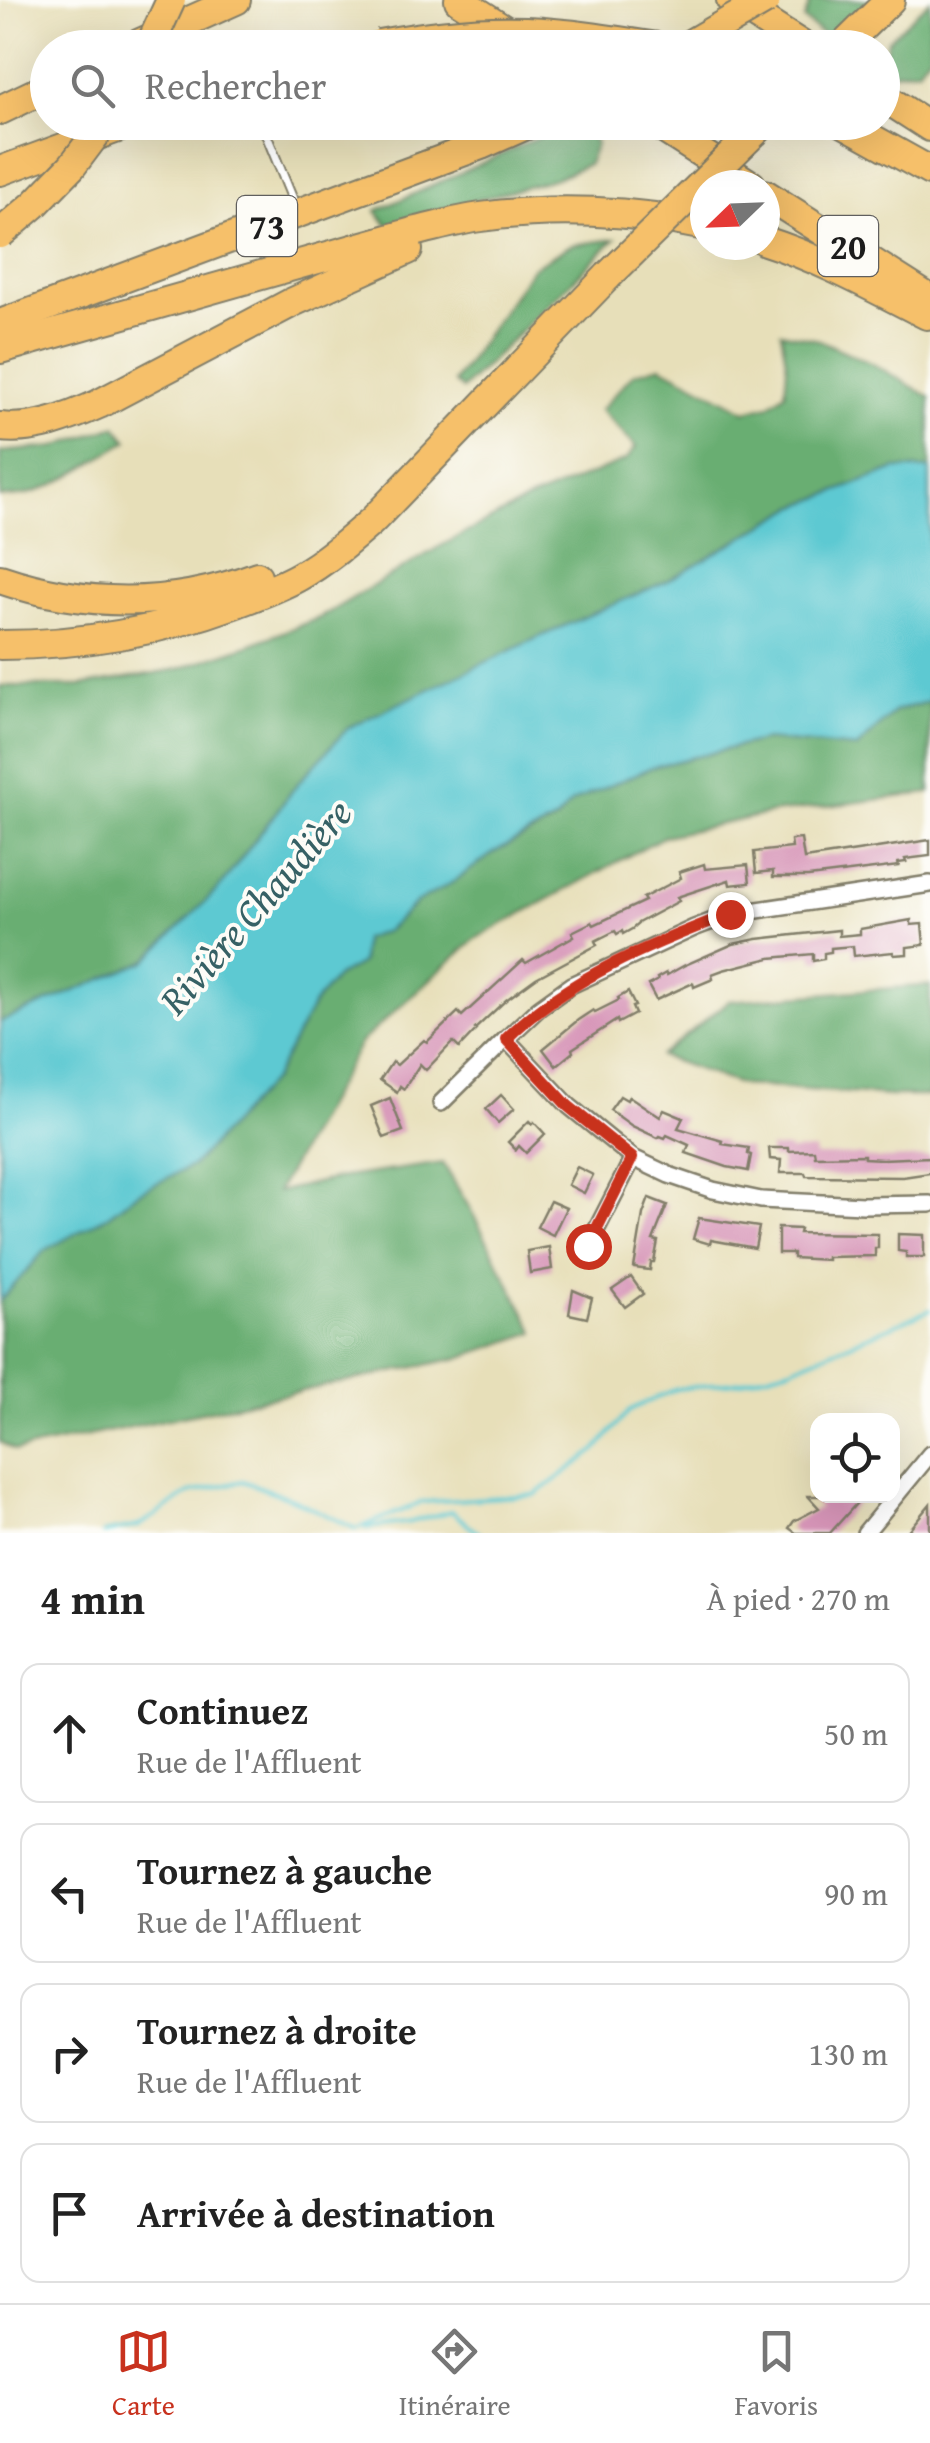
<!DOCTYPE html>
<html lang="fr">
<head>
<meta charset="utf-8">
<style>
  body { margin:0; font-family:"Gentium Book Plus",serif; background:#f2f2f2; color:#222 }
  .controls { position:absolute; right:30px; bottom:30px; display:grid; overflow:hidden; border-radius:20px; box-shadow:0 10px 40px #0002 }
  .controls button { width:90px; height:90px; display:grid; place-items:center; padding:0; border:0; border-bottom:2px solid #e0e0e0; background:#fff; color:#222; font:50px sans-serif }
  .compass { position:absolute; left:690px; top:170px; width:90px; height:90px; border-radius:50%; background:#fff; box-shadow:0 10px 40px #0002; rotate:247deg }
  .stop { position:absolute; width:30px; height:30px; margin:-22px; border:8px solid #c8321e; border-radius:50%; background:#fff }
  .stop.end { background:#c8321e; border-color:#fff; box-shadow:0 2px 10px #0008 }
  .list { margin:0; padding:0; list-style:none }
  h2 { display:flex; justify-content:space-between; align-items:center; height:130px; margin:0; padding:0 40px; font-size:42px }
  h2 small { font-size:32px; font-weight:400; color:#767676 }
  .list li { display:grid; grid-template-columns:65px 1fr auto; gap:30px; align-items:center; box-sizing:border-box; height:140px; margin:0 20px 20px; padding:0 20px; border:2px solid #e0e0e0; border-radius:20px }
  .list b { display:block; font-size:38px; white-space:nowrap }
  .list p { margin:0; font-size:32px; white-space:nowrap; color:#767676 }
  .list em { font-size:32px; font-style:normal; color:#767676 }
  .icon { flex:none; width:55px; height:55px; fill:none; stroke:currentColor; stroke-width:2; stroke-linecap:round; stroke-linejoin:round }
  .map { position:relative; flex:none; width:930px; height:1533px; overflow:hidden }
  .search { position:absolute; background:#fff; box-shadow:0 10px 40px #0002; left:30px; right:30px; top:30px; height:110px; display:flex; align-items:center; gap:25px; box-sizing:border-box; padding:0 35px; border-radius:55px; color:#767676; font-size:38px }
  .sheet { height:770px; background:#fff }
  nav { display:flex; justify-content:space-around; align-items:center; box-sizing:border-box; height:140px; border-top:2px solid #e0e0e0; background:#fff; font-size:28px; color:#767676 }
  nav a { display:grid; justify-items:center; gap:5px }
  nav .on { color:#c8321e }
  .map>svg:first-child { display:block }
</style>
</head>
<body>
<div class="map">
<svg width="930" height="1533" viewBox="0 0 930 1533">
  <rect width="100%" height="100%" fill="#fdfcf7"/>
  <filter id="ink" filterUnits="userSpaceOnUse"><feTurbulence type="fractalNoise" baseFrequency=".01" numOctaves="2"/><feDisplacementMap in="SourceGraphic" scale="20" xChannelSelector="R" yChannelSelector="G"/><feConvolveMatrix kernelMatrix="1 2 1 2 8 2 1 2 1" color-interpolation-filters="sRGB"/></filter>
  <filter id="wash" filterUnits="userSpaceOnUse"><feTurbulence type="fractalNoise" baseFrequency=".0048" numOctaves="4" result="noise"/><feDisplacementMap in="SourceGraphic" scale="40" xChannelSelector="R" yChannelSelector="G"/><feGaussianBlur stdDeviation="2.25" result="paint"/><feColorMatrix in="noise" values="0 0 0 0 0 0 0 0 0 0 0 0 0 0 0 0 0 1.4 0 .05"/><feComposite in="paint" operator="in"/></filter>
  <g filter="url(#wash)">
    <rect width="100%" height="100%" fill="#e7dfb9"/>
    <g fill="#69ae72" stroke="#426547" stroke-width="2.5">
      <path d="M811,0H871L830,40L804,20Z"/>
      <path d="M930,0V53L918,69L883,73V62L888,40Z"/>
      <path d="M566,125H587L596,144L588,164L556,178L388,225L376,211Z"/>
      <path d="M615,239L462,389L454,382L532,268L571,245Z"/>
      <path d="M781,332L819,340L873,364L930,397V469H896L795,507L667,581L349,727L298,783L220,887L146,961L0,1022V686H80L178,669L249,645L319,618L437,548L526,501L626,460L636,447L600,410L634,373L661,366L746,411L769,405L785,393L787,367Z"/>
      <path d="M116,426L128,441C91,462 44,500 0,497V452L55,447Z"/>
      <path d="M930,701V793L773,813L665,836L475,939L361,1042L277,1192L337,1178L443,1163L473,1214L535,1332L459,1358L16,1451L0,1442V1301L43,1251L107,1216L139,1192L193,1165L273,1079L314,1003L336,977L361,963L362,939L386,931L416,903L453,882L495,852L556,821L571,802L652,767L765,740L857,748L895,711Z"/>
      <path d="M930,985V1096H890L741,1085L660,1056L729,1001Z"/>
    </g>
    <path fill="#5dc9d2" stroke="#3c7277" stroke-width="2.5" d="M896,469H930V701L895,711L857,748L765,740L652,767L572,802L556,820L495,852L453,882L416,903L386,931L363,939L361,963L336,977L314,1003L273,1079L193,1165L139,1192L107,1216L44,1251L0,1301V1022L146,961L220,887L298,783L349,727L539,637L667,581L795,507Z"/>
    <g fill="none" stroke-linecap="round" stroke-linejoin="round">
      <g stroke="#5dc9d2" stroke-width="4">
        <path d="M366,1528L411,1522L451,1511L479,1533"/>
        <path d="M103,1533L139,1526L189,1493L243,1481L295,1500L356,1529L423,1502L535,1495L596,1450L630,1410L676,1389L742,1381L791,1368L930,1310"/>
      </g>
    </g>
    <g id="blocks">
      <g fill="#d795b8">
        <path d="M801,839L804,859L930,840V856L905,859L906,862L898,863L899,866L808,877H773V871L756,873L754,852L792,848L791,840Z"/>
        <path d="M704,864L705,869L748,865L750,883L730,885L729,880L677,897L679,901L638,923V924L632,929L623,934L622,931L617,934L615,931L595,941L597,945L536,978L506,1000L475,1029L476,1030L459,1048L453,1042L426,1070L420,1064L404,1089L400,1086L397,1092L380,1080L392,1062L397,1065L424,1040L427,1042L458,1012L462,1016L523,960L526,963L574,936L572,932L592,922L594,925L645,901L643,898L681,878L679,872Z"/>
        <path d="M911,920V925L922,924L924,945L907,947V954L894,955L893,952L854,956L853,946L831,948V952L824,953V959L813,961V954L770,958L723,970L712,974L713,979L694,987L693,983L656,1000L648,985L658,980L657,978L666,973L667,975L685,965L733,944L757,939L839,930V936L860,934V929Z"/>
        <path d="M628,992L635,1006L632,1007L635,1014L618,1023L617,1020L572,1049L573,1052L556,1066L543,1049L578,1020L593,1010L595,1012L619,1000L618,998Z"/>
        <path d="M501,1095L514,1109L498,1123L486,1109Z"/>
        <path d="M620,1096L627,1100L629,1096L660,1117L664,1110L683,1118L678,1128L723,1141L722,1144L749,1148L748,1154L751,1155L748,1171L727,1167L686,1153L689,1145L667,1135L665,1138L660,1136L658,1138L632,1126L610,1110Z"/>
        <path d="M390,1098L403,1131L384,1138L371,1106Z"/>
        <path d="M529,1121L532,1124L534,1122L545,1134L526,1153L519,1146L516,1150L508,1142Z"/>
        <path d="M769,1148H789V1151L814,1150L815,1156L864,1155V1158L882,1159L930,1157V1173L903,1177L806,1176L805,1173H780L781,1160L770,1159Z"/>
        <path d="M577,1167L593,1175L584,1193L568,1185Z"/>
        <path d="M649,1198L667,1205L653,1240L658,1241L654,1262H651L650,1270L634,1268L643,1214Z"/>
        <path d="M550,1201L566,1208L553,1235L537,1227Z"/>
        <path d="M699,1218L759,1227L755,1248L711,1240L710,1244L693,1239Z"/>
        <path d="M778,1228L800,1229L799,1233L878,1234V1248H875V1256L827,1257V1260L793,1258V1253H778Z"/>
        <path d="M898,1234L924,1235V1257H906V1252L898,1251Z"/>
        <path d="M549,1247L552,1269L530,1273L527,1251Z"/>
        <path d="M631,1277L643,1294L625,1307L612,1290Z"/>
        <path d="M573,1290L592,1298L587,1318L569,1314Z"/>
        <path d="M808,1496H863L830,1533H796L789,1528L794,1521L819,1508Z"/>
        <path d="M930,1504V1533H906Z"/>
      </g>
    </g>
  </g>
  <g filter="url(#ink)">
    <use href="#blocks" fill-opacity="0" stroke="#827e6a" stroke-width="2.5"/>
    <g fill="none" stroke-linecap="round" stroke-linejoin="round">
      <g stroke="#827e6a" stroke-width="12">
        <path id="service" d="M261,122L297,210"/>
      </g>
      <g stroke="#827e6a" stroke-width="20">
        <g id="minor">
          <path d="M930,884L731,914L694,928L571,985L539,1008L506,1039L569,1106L633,1158L669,1175L713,1190L761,1200L863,1205L930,1204"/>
          <path d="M441,1103L506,1039"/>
          <path d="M588,1246L633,1158"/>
          <path d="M865,1533L930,1454"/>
        </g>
      </g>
      <g stroke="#827e6a" stroke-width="32">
        <g id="motorway">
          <path d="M459,0L534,48"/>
          <path d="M731,0L806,48"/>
          <path d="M129,48L236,0"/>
          <path d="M841,48L890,0"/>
          <path d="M882,96L930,127"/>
          <path d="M0,110L48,87"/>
          <path d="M653,122L751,185"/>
          <path d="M842,122L930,171"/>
          <path d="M0,171L134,122"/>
          <path d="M765,194L930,299"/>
          <path d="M765,241C822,259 874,288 927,315"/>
          <path d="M0,324L481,145L533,122"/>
          <path d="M0,349L413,232C435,227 458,220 481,217C553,207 633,210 705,226"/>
          <path d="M0,427C35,431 68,418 99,404L293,302L408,250"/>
          <path d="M0,579C86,608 172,608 257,576"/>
          <path d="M0,645C81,645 158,632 234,604C256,596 278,588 298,577C325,562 349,541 372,521L608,276"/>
        </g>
      </g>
      <use href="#service" stroke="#fff" stroke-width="8"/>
      <use href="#minor" stroke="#fff" stroke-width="15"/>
      <use href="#motorway" stroke="#f6c06b" stroke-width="28"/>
      <g stroke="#827e6a" stroke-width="32" stroke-linecap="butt">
        <g id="motorway-bridge">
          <path d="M379,44C427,35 476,29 526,31C570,33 613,40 657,47"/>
          <path d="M149,48L171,0"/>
          <path d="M683,48L766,0"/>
          <path d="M0,234L34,205L72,166L105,122"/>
          <path d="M608,276L765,122"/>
        </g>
      </g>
      <use href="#motorway-bridge" stroke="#f6c06b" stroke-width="28"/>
    </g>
  </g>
  <g fill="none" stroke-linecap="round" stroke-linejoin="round" filter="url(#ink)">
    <path stroke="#c8321e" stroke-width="12" d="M588,1246L632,1158L568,1106L506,1039C567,978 651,944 730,914"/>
  </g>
  <g text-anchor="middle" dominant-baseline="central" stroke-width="8" stroke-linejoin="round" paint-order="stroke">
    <g fill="#fdfcf7" stroke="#605f5e" stroke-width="2.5">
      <rect x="237" y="196" width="60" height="60" rx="8"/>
      <rect x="818" y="216" width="60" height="60" rx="8"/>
    </g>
    <g font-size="35" font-weight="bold" fill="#1c1c1c">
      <text x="267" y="226">73</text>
      <text x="848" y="246">20</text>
    </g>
    <g font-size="40" font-style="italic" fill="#366165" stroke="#fdfcf7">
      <text transform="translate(255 906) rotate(-49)">Rivière Chaudière</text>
    </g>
  </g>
</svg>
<div class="controls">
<button><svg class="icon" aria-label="locate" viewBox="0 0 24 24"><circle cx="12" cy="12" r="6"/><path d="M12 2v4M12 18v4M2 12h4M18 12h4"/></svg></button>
</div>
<svg class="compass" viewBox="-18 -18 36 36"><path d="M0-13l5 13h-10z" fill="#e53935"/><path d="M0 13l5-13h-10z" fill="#767676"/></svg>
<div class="stop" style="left:588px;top:1246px"></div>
<div class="stop end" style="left:730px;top:914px"></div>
<div class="search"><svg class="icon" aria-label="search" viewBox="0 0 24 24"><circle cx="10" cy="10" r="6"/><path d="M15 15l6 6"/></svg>Rechercher</div>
</div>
<section class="sheet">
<h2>4 min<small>À pied · 270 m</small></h2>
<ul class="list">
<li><svg class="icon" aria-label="ahead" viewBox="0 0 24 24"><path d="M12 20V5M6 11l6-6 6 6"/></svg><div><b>Continuez</b><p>Rue de l'Affluent</p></div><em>50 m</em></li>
<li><svg class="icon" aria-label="left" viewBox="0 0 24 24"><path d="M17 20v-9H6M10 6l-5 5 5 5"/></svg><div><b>Tournez à gauche</b><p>Rue de l'Affluent</p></div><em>90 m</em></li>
<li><svg class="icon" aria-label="right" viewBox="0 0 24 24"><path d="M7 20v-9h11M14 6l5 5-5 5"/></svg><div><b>Tournez à droite</b><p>Rue de l'Affluent</p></div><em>130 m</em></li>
<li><svg class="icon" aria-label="arrive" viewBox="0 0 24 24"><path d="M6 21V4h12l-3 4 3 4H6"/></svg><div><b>Arrivée à destination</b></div></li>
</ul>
</section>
<nav>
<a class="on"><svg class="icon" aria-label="map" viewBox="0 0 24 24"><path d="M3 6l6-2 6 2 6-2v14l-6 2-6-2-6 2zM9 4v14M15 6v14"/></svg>Carte</a>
<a><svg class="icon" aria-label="directions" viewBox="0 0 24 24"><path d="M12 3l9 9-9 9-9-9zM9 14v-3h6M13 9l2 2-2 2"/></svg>Itinéraire</a>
<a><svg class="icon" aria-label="saved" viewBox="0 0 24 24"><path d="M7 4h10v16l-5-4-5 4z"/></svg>Favoris</a>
</nav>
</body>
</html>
